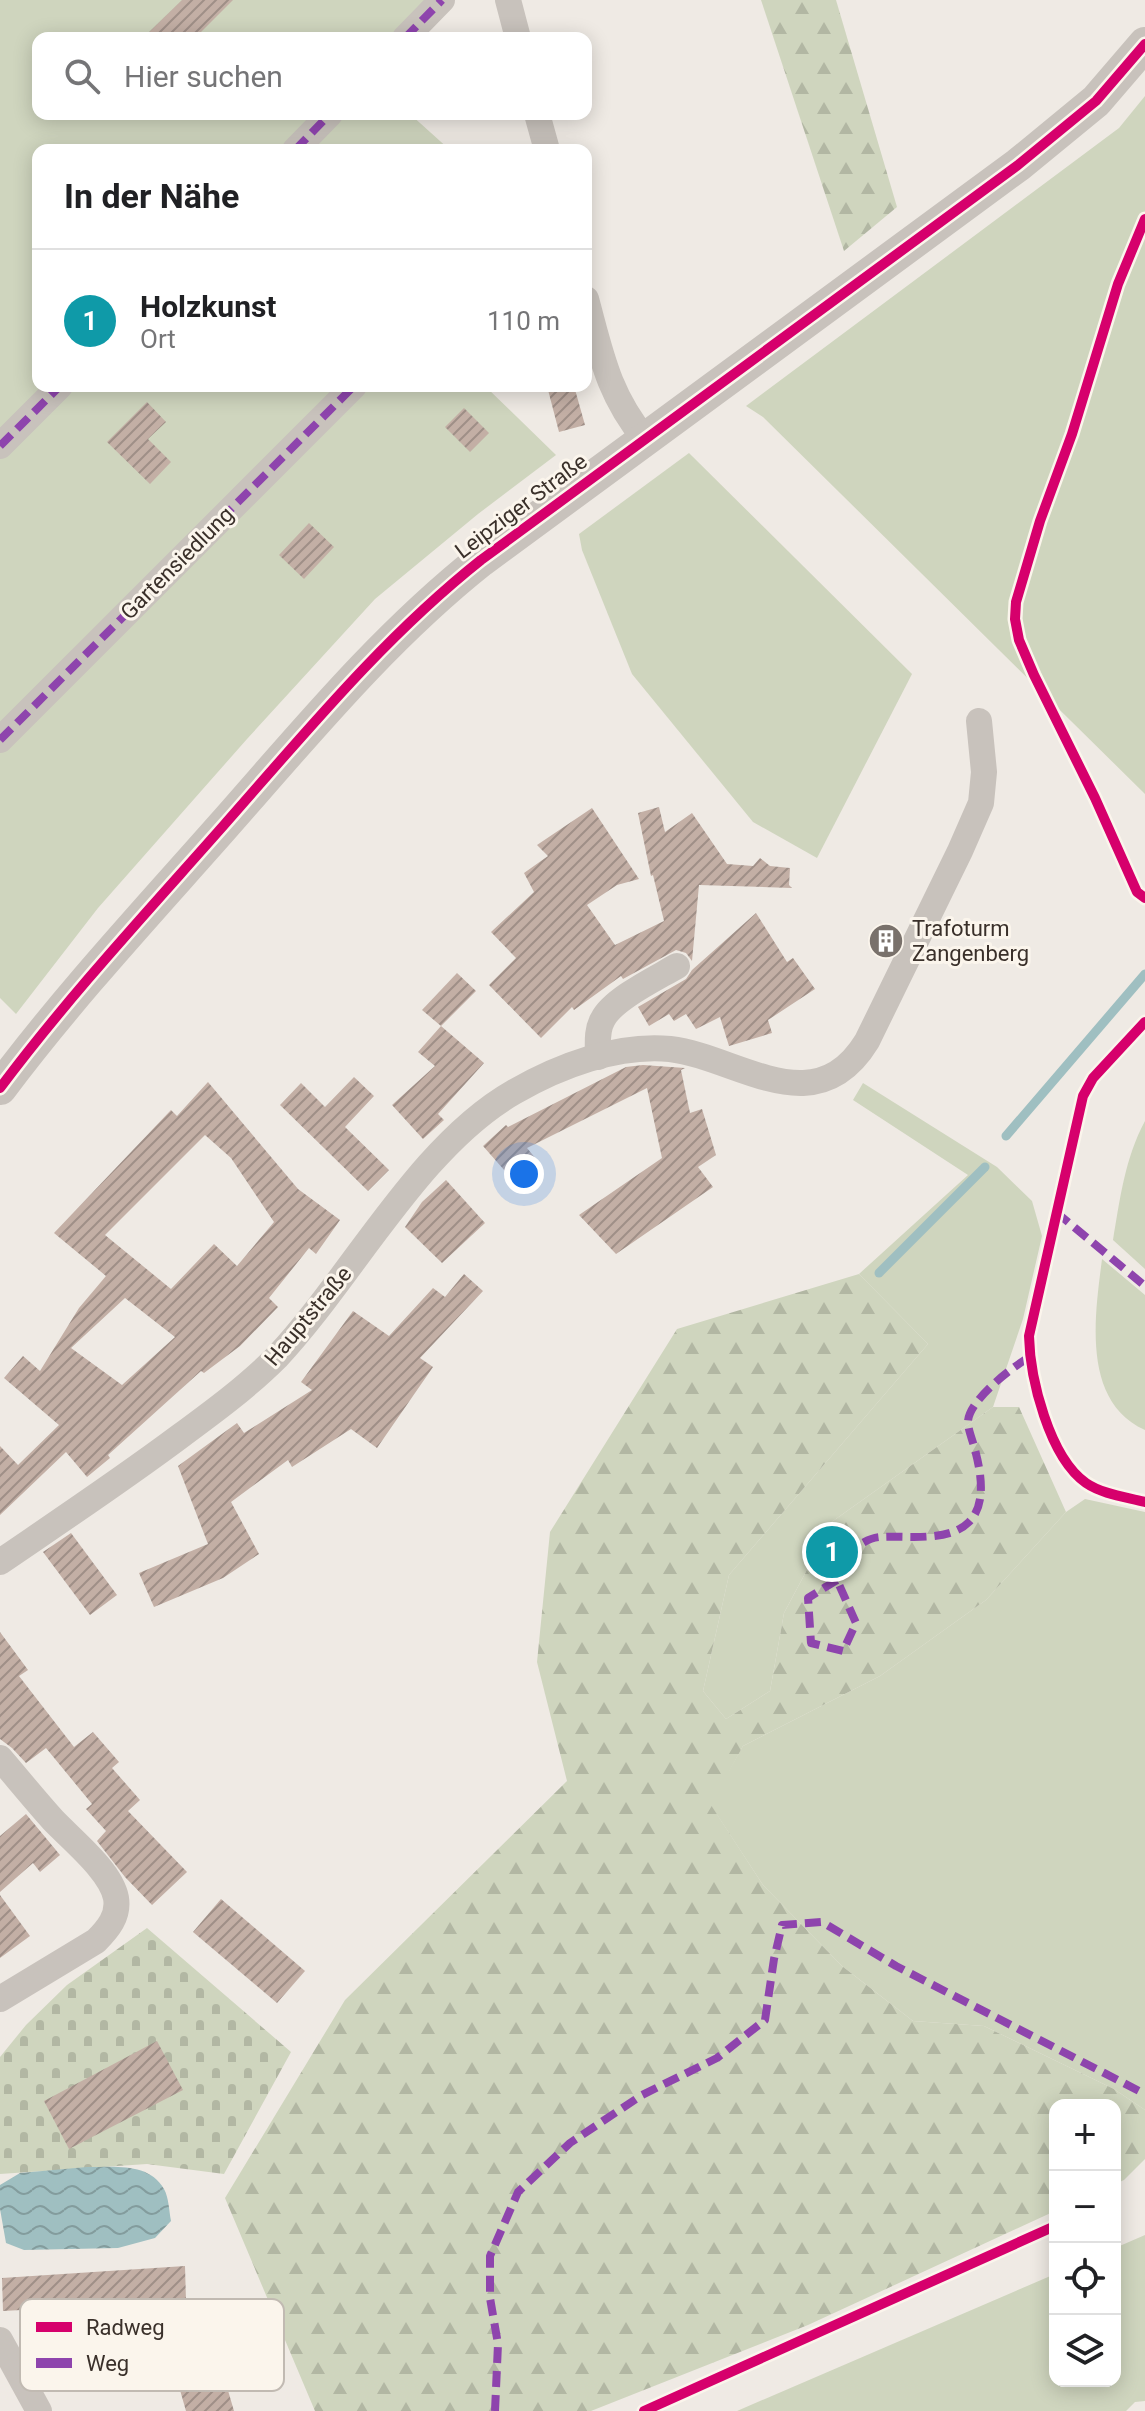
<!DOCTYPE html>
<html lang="de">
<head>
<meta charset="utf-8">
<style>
  body { margin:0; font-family:Roboto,sans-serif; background:#f6f6f6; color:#202124 }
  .controls { position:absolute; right:24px; bottom:24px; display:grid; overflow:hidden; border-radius:16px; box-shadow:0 4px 20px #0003 }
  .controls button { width:72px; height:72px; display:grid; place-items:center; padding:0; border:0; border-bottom:2px solid #e0e0e0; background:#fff; color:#202124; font:40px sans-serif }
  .you { position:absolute; left:524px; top:1174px; width:28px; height:28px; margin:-20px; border:6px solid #fff; border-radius:50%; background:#1a73e8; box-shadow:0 0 0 12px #1a73e833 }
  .badge { display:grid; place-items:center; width:52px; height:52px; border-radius:50%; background:#79716b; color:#fff; font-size:26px; font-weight:700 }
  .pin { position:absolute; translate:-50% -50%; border:4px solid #fff; box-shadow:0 2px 8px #0006 }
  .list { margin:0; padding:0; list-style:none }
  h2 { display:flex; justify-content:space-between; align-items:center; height:104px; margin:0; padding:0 32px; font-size:34px }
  h2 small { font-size:26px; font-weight:400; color:#757577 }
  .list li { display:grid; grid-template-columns:52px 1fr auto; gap:24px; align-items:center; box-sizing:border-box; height:144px; padding:0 32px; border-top:2px solid #e0e0e0 }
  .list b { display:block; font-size:30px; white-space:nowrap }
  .list p { margin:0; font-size:26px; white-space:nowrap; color:#757577 }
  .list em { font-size:26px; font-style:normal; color:#757577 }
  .icon { flex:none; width:44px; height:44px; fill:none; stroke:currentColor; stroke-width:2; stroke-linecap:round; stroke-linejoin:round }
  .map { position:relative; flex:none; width:1145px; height:2411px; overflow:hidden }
  .search { position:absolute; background:#fff; box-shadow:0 4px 20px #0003; left:32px; top:32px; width:560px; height:88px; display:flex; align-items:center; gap:20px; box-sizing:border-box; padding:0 28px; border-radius:16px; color:#757577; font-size:30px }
  .panel { position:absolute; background:#fff; box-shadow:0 4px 20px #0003; left:32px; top:144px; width:560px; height:248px; border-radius:16px }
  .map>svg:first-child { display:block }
</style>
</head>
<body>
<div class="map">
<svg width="1145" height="2411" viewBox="0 0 1145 2411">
  <defs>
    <pattern id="forest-firs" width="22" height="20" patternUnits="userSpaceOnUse" patternTransform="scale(2)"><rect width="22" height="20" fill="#cfd5be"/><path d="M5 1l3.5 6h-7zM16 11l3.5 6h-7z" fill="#b2b7a3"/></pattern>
    <pattern id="cemetery-stones" width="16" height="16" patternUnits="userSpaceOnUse" patternTransform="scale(2)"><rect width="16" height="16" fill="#cfd5be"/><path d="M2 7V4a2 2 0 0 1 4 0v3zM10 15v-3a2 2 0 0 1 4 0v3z" fill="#b2b7a3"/></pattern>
    <pattern id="water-waves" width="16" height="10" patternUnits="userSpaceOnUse" patternTransform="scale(2)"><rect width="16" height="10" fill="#9fbfc1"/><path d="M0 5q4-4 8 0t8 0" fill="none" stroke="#839c9d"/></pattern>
    <pattern id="building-hatch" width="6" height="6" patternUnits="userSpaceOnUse" patternTransform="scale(2)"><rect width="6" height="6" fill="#c3afa5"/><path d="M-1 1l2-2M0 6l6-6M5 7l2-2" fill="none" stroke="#9f8f87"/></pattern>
  </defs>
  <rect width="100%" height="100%" fill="#efeae4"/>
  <g fill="#cfd5be">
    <path d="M0,0H427L388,38H38V114H410L450,150H38V386H485L556,455L478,514L375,599L247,739L98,908L16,1014L0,998Z"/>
    <path d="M1145,96V794L763,417L746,406L1119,128Z"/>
    <path d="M689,453L912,674L817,858L753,822L632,674L582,550L579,534Z"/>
    <path d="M863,1083L997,1167L1032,1201L1042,1236L1023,1319L993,1407L833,1521L784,1613L770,1691L726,1719L703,1691L729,1575L928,1344L859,1274L968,1175L853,1100Z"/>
    <path d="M1145,1121V1269L1113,1240C1120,1199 1125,1158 1145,1121Z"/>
    <path d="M1102,1259L1145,1295V1430C1081,1401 1095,1315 1102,1259Z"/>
    <path d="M1085,1499L1145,1512V2110L1114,2089L984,2026L913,2021L842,1966L763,1885L710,1804L743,1746L880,1676L986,1600L1066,1512Z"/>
    <path d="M1145,2235V2401L1135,2402L1126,2411H737L1055,2274V2381H1115V2248Z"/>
  </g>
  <g fill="url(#forest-firs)">
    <path d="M761,0H836L897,207L844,251Z"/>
    <path d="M859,1274L928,1344L729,1575L703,1691L726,1719L770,1691L784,1613L833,1521L993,1407H1019L1066,1512L986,1600L880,1676L743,1746L711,1805L763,1885L842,1966L913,2021L984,2026L1114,2089L1145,2110V2159L1124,2180L1115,2184V2105H1055V2211L808,2325L591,2411H315L225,2198L345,2000L567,1781L537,1662L550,1532L677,1329Z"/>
  </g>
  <path fill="url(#cemetery-stones)" d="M147,1928L291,2052L224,2174L147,2164L0,2174V2057L26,2025L67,1985Z"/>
  <path fill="url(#water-waves)" d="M87,2167C114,2167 149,2162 164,2189C169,2198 169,2211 171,2221L155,2238L118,2248L24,2250L6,2243L0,2209V2185L20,2173Z"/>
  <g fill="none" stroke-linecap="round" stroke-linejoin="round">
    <g stroke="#9fbfc1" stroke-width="9">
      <path d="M1006,1136L1145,974"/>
      <path d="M879,1273L985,1167"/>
    </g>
  </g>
  <g fill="url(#building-hatch)" fill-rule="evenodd">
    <path d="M182,0H233L195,38H143Z"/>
    <path d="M547,386H574L585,425L559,432Z"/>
    <path d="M147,402L166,422L148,439L171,462L150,484L107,442Z"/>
    <path d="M464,408L489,433L470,452L445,427Z"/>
    <path d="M309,523L334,547L304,579L279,555Z"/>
    <path d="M659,807L665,832L692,813L727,864L753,866L760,858L770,866L790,868L789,885L792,888L699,885L692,961L686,953L676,950L623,979L621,976L574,1010L572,1007L541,1038L489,985L516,958L491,932L534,892L524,873L548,856L537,845L592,808L639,879L617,885L587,905L615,945L664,921L653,875L651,876L638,813Z"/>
    <path d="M756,913L787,962L793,958L815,989L768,1020L772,1033L729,1046L720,1017L696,1029L686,1014L674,1021L669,1014L649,1026L638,1007L686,979L692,970Z"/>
    <path d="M457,973L476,991L441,1026L422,1010Z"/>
    <path d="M441,1026L484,1063L438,1114L444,1120L423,1139L392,1105L435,1066L418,1052Z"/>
    <path d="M643,1065L685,1068L681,1070L690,1113L702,1109L716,1155L698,1167L713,1187L616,1254L579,1215L662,1158L647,1088L527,1148L541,1165L518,1186L483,1146L506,1125L508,1127L626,1067Z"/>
    <path d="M354,1077L374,1096L345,1127L389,1170L368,1191L280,1105L301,1083L325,1107Z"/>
    <path d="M208,1082L298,1189L340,1220L316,1254L309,1248L269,1298L278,1307L240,1346L204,1373L201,1371L108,1455L110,1458L87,1477L66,1452L0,1515V1446L18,1465L59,1425L4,1378L23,1356L40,1371L79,1308L106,1276L54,1233L171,1110L177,1116ZM205,1135L231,1158L274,1222L237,1266L214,1244L171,1289L105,1235ZM125,1298L175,1337L122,1385L71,1348Z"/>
    <path d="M446,1180L485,1223L442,1263L405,1227L422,1202Z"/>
    <path d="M464,1274L483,1291L420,1358L433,1367L377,1448L351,1429L292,1467L288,1460L231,1502L259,1554L223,1578L154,1607L139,1573L208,1544L178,1466L237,1423L244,1433L312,1390L301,1382L353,1311L389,1336L433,1288L445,1297Z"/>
    <path d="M71,1533L117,1595L90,1615L43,1552Z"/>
    <path d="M0,1632L28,1670L19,1676L74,1747L93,1732L119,1762L112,1768L140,1800L128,1811L187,1872L152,1905L125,1877L97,1841L106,1831L86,1809L92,1804L46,1748L26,1763L12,1748L0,1739Z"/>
    <path d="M26,1814L60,1855L40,1872L33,1863L0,1892V1836Z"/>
    <path d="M0,1895L30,1936L0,1958Z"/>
    <path d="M221,1899L305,1971L277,2003L193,1932Z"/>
    <path d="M157,2041L183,2090L69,2149L44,2101Z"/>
    <path d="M185,2266L186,2301L3,2311L2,2278Z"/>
    <path d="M220,2363L234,2411H186L176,2376Z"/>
  </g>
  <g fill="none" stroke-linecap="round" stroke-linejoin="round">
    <g stroke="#c8c2bc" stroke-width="26">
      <path d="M508,0L518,38"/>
      <path d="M405,38L442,0"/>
      <path d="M537,114L547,150"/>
      <path d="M295,150L330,114"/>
      <path d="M586,299C601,354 608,394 645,439"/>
      <path d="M0,446L60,386"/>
      <path d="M0,740L354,386"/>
      <path d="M598,1057C598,1045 596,1030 603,1019C613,999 657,978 677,966"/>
      <path d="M0,1562C60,1521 120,1481 179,1437C213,1412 247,1387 277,1357C352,1277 419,1146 514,1092C559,1066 617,1044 670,1049C738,1057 815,1126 867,1041L960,851L981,803L984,772L979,721"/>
      <path d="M0,1758C18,1779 35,1800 53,1820C72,1840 111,1871 116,1898C119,1916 108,1929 96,1941L0,1999"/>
      <path d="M0,2340L39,2411"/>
    </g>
    <path stroke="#c8c2bc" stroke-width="34" d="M0,1088C69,996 148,911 224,825C306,732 384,637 481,560L1018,165L1096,101L1145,44"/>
    <g stroke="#8e44ad" stroke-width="8" stroke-dasharray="16 8" stroke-linecap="butt">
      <path d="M405,38L442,0"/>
      <path d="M295,150L330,114"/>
      <path d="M0,446L60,386"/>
      <path d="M0,740L354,386"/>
      <path d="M1056,1212L1145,1286"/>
      <path d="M837,1580L808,1598L811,1643L843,1651L856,1623L837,1580L842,1556C854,1549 866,1538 880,1537C906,1535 948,1543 969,1522C988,1503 980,1468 974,1446C972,1439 968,1429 968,1422C968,1401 1013,1366 1030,1357"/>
      <path d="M495,2411L498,2344L490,2298V2256L518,2192L570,2143L642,2095L717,2058L765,2020L774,1959L782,1925L822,1922L896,1966L1145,2094"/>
    </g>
    <g stroke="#fbf5ec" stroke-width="15">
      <g id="cycleway">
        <path d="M1145,219L1118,284L1072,434L1040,521L1016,602L1015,619L1019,640L1034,675L1095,798L1137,892L1145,898"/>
        <path d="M1145,1022L1093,1078L1083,1096L1029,1336C1030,1378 1049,1457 1086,1483C1102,1494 1126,1497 1145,1502"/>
        <path d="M0,1088C69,996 148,911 224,825C306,732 384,637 481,560L1018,165L1096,101L1145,44"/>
        <path d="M644,2411L1055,2226"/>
      </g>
    </g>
    <use href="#cycleway" stroke="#d6006c" stroke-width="10"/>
  </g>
  <defs>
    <g id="building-disc" transform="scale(1.8)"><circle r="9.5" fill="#79716b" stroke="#fbf5ec"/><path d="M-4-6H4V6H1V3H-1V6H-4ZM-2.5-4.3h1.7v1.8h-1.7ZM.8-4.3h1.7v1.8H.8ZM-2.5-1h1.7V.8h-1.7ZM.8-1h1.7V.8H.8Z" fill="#fff"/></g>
  </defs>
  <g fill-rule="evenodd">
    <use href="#building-disc" x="886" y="941"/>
  </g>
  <g text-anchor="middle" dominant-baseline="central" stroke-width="6" stroke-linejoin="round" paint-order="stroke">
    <g font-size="22" fill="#3a302a" stroke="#fbf5ec">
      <text transform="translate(521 506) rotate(-37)">Leipziger Straße</text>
      <text transform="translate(177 563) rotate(-45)">Gartensiedlung</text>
      <text transform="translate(308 1316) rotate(-50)">Hauptstraße</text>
    </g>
    <g font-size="22" fill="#3a302a" stroke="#fbf5ec" text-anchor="start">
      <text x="912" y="928">Trafoturm<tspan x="912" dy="25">Zangenberg</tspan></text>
    </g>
  </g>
  <rect x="20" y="2299" width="264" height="92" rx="12" fill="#fbf5ec" stroke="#c1bab2" stroke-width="2"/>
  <rect x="36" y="2322" width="36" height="10" fill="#d6006c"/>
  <rect x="36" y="2358" width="36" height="10" fill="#8e44ad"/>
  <g font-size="22" fill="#3a302a">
    <text x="86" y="2335">Radweg</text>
    <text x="86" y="2371">Weg</text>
  </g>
</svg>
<div class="controls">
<button>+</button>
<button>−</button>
<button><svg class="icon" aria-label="locate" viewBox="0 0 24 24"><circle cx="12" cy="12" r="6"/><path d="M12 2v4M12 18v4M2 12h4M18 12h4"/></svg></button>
<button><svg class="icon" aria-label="layers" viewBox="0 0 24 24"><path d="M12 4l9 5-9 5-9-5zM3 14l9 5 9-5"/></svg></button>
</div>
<div class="you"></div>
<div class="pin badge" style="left:832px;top:1552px;background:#0f9aa8">1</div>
<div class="search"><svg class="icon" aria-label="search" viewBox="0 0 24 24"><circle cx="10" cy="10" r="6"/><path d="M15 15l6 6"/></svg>Hier suchen</div>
<section class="panel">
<h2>In der Nähe<small></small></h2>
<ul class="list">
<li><span class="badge" style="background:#0f9aa8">1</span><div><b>Holzkunst</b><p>Ort</p></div><em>110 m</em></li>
</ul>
</section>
</div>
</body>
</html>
